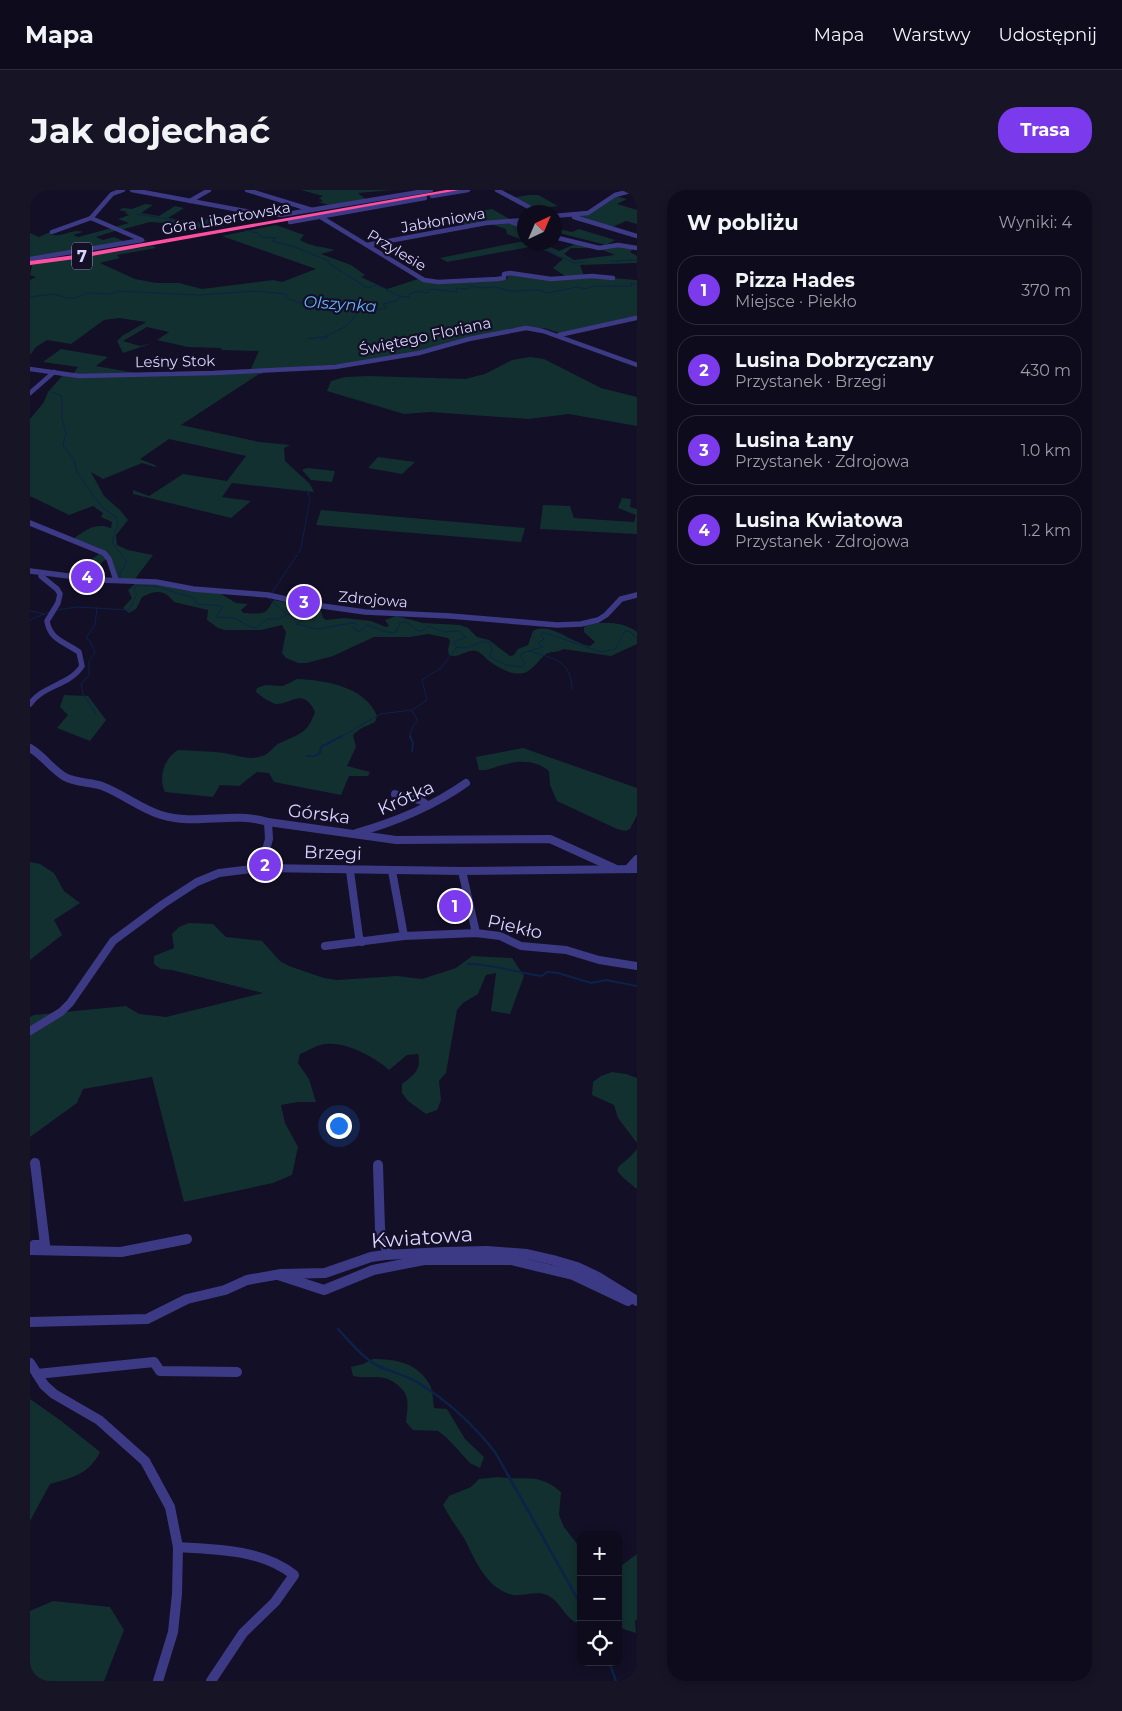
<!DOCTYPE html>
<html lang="pl">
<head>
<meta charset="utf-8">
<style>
  body { margin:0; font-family:Montserrat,sans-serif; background:#171425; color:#f1f3f6 }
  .controls { position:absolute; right:15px; bottom:15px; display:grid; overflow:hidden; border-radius:10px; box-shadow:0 2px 8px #0003 }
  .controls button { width:45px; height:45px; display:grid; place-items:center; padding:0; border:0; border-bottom:1px solid #2e2b3b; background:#0e0b1c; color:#f1f3f6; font:25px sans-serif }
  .compass { position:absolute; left:487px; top:15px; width:45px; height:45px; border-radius:50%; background:#0e0b1c; box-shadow:0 2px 8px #0003; rotate:44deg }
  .you { position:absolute; left:308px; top:935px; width:18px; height:18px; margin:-12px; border:4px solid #fff; border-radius:50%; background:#1a73e8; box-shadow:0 0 0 8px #1a73e833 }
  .badge { display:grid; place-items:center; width:32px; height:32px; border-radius:50%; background:#7c3aed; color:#fff; font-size:16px; font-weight:700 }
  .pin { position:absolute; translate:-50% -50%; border:2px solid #fff; box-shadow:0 1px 5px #0006 }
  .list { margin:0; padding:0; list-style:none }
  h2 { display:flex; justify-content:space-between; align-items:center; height:65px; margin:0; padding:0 20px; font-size:21px }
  h2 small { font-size:16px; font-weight:400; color:#9b9ba3 }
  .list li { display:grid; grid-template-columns:32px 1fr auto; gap:15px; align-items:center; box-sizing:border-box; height:70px; margin:0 10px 10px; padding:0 10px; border:1px solid #2e2b3b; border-radius:20px }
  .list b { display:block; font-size:19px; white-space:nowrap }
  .list p { margin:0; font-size:16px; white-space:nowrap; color:#9b9ba3 }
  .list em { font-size:16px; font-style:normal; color:#9b9ba3 }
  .icon { flex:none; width:28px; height:28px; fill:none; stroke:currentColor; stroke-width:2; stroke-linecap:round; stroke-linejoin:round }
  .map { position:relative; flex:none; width:607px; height:1491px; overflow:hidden; border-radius:20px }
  header { display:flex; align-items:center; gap:30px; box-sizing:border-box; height:70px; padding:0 25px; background:#0e0b1c; border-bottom:1px solid #2e2b3b }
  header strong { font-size:24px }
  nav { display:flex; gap:28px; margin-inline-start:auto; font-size:18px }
  .intro { display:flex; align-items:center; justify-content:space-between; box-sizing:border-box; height:120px; padding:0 30px }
  h1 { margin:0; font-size:35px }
  .button { padding:12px 22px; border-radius:20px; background:#7c3aed; color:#fff; font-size:18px; font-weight:700 }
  main { display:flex; gap:30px; padding:0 30px }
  aside { flex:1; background:#0e0b1c; border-radius:20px; box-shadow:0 2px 8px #0003 }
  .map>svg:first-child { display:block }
</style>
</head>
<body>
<header>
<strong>Mapa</strong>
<nav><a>Mapa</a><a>Warstwy</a><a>Udostępnij</a></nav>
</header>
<div class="intro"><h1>Jak dojechać</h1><a class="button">Trasa</a></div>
<main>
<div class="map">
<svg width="607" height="1491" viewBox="0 0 607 1491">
  <rect width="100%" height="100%" fill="#130f26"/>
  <g fill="#12302f">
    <path d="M271,0H363L328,3L337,10L301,16L289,12L293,11L289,8L293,6Z"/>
    <path d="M498,5H508L528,16L503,19L483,8Z"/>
    <path d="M585,6L597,9L587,14L607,20V34L596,31L580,38L544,26L555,25Z"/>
    <path d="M115,14L123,15L111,23L129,26L145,16L154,18L138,28L172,33L179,28L186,29L179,34L190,35L160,39L137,33L120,32L90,40L85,37L99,33L88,29L99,25L95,23L97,22L89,20L93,18L102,19Z"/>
    <path d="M462,19L483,31L494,30V47L490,49L477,44L476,39L458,33L478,32L487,35C473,27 452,33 436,36L420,26Z"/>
    <path d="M246,35L274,45L270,50C279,56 294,57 305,60L291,64L321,75L335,85L331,87L357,99L388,89L398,92L475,90L478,88L476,84L509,88L535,86L523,78L533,69L505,56L417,72L410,68L494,51L514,54L529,61L548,53L566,58H541L534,64L544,70L585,65L570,59L588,56L607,59H603L600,62L607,66V73L550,75L554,86L607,90V126L530,143L514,138H483L380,163L315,174L220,181L229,161L192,160L191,158L158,157L127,150L139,142L117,137L93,151L110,156L123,153L93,163L87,151L92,146L116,132L89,128L74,130L41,154L17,150L6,157L0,165V90L6,87L0,85L2,76L0,74L130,53L102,59L123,56L126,58L87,65L90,68L70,73L105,89L126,93H149L172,99L243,90L252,92L286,79L192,46Z"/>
    <path d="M82,38L88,40L66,47L73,50L84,47L98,53L113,49L117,51L23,67L0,68V43L9,47L20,42L22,43L20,44C31,49 42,38 53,42L43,45L48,47Z"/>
    <path d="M524,38L542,42L549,39L585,50L576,55L525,42Z"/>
    <path d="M31,159L78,167L66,176L111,184H43L48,177L13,172Z"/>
    <path d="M500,167L514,169L571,198L607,207V236L539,224L498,229L400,222L374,224L297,201L301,191L315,187L338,186L435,189L455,184L482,170Z"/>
    <path d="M232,182V184H229L151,235L229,252L260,255L254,258L255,271L280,294L284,302L202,293L192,307L221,311L201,328L103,304V300L119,306L153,284L197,291L216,266L139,249L110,269L127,276L125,277L112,273L73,289L61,282L74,306L90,320L98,330L86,345L87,355L98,360L123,365L105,389H87C75,356 76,360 43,349C55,340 66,332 81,338L82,332L71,327L73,323L63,316L39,325L0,306V229L14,212L18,202L33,185Z"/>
    <path d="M348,267L385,272L372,284L338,278Z"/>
    <path d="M277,278L305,281L302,292L281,290L272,280Z"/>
    <path d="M592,308L601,309L600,317L607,319V344L510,339L513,315L540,316L544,328L604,332L606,325L588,318Z"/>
    <path d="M291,320L495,338L491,352L286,335Z"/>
    <path d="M72,362L78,368L53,386L40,384Z"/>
    <path d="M119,393L157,401L182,402L191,404L206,413L218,414L211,420L213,423C219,423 232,425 236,421C240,418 240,414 244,410L288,419L291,420L293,428L296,430L314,428L341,431L356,437L359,436L355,430L366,426L393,433L430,435L438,438L447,447L459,450L480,466L484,465L488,459L498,455L503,441C520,431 543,454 560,456L565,452L554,442V437C568,430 595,432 607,442V454L581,466L533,459C527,463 524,461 518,463C510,467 505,479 494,483C482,486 467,477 458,470C454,467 451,462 446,461C436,459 429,469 419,465L418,460L420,451L418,448L398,444L380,447H344L303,466L277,473H268L256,468L252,463L256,442L252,435L231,440H195L188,438L177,430L178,420L144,412C134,399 126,400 112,407L106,419L99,423L93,418L102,408L98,400L105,394Z"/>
    <path d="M267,489C295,490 336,497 347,526L345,532L330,539L323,545L326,557L317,576L340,582L338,586H319L311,605L244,592L239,583L227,582L209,596L190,595L183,607L135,602C128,588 134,568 148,560C163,561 179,561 194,563C208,565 218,571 232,566C240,564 243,556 250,553C271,543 277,544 285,522C273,496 261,515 245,514L235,509L226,502L227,498L235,495L253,496Z"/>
    <path d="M34,505L58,506L76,530L60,551L27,538L38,525L30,517Z"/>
    <path d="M493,558L607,598V625L600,639L595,641L587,639L527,611L520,595L519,581C506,570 489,570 473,575C463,577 459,581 449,580L446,567Z"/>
    <path d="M0,672L10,674L24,683L34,701L50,713L24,730L32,745L0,770Z"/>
    <path d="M159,733L183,734L196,747L232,751L250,771L259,776L294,788L307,790L367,786L392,789L426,778L442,766L482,768L494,786L480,824L461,821L466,783L456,785L448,804L433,813L427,820L416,883L409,891L411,910L407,920L396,924L378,911L372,903V894C384,885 392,879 388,864L377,865L359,880C345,867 316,852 296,854C288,854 278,861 270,864L268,873L279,889L286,912H268L251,915L255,933L268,957L262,985L243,993L154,1012L122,887L53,899L47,913L0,947V827L4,825L96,816L109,824L136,827L233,803L142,780L131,779L124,774V766L144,758L142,744L149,737Z"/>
    <path d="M582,882L596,884L607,888V953L588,928L584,915L562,905L563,892L571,886Z"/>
    <path d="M607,959V999C575,973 588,983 607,959Z"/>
    <path d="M343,1169C366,1169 388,1173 400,1195C403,1201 403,1211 404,1218L417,1219L435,1249L454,1267L450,1278L440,1273L417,1248L408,1241L383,1240L376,1232C378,1215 381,1204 365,1193C360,1189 354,1187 347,1187C338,1187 332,1188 323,1186L321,1177L333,1174Z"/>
    <path d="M0,1209L30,1230L70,1262C59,1284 42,1288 20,1294L0,1331Z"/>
    <path d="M468,1287C496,1291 508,1282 531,1302L529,1325L534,1337L551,1359V1434C535,1431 532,1412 517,1405C504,1400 492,1408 479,1404C454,1395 445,1369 434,1348C427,1337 419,1327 413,1315L419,1306L441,1297L449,1289Z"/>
    <path d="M607,1364V1430H605L606,1443L593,1439L588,1429V1378Z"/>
    <path d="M23,1411L80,1417L94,1440L74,1491H0V1421Z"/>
  </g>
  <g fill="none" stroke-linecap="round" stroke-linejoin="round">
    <g stroke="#0c2248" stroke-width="1">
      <path d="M106,24L194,37"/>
      <path d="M215,40L228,43L231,47L246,48L242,51L265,57L299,71V73L337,98L347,95L369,106L379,107L380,104L387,101L398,103L400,99L427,102L426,98L437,99L441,96L450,98L466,97L479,101L510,100L517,103L547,97L556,99L563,96H602L601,93L607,95"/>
      <path d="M503,55L545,73L554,72"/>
      <path d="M581,71L607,70"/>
      <path d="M0,107L24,104L37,108H46L57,103L81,104L87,101L168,105L225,101L256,104V108L270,113H307L326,119H354L356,118L353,114L366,111L371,106"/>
      <path d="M278,149L297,146"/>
      <path d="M290,149L297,148V146L318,135L327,123L326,119"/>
      <path d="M21,202L30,205L32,208V229L36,243L33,256L44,270L47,282L60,301L72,317L86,327L88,334L82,352L97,372L90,383V389"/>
      <path d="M268,363L271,358L280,309L277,300"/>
      <path d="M241,404L267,365"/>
      <path d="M237,407L256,424"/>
      <path d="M26,420L48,417L99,420L107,404L104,399L106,396H124L164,408L167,414L193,416L186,427L205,428L218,436L226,438L237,429H248L266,420L274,422L278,427L266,434L287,439L322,433L327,434L323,438L329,442L337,435C348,438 354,444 366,442L370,433L376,432C387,437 386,447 399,436L413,442L429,441L436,447L423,453L427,457"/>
      <path d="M0,421L15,424"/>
      <path d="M0,430L21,421"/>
      <path d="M427,457C443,461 446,450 459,452L462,460L460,467L476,475L492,477L495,474L490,466L492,463L513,457L508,453L514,449L511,445L513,442L571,462L585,459L595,441L601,442L607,449"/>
      <path d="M499,461C523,469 541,469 542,499"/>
      <path d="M66,524L53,504L51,494L59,485V471L65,463L60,451L56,448L65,435L67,418"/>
      <path d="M309,548L350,524L382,520L397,510L392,490L412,477L427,457"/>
      <path d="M379,548L383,536L388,531L382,521"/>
    </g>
    <g stroke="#0c2248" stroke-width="2">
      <path d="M380,546L383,553L382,561"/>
      <path d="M277,566H285L290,563L291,557L312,546"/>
      <path d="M438,774C464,774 487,783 512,786L517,782L528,783L561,793L576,790L607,796"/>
    </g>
    <g stroke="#0c2248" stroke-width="2.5">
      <path d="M308,1139C320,1152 332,1167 348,1176C361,1182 375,1185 387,1192C418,1211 443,1234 465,1262L551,1415"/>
      <path d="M579,1472L586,1491"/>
    </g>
    <g stroke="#3d3a85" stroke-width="4.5">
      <path d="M102,0L226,23L251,25L401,0"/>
      <path d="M217,0L282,20"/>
      <path d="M467,0L508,22"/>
      <path d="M402,6L438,0"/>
      <path d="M160,11L179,0"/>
      <path d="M289,26L394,90L408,92L467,89L474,88V84L480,83L521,89L562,86L583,88"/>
      <path d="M524,26L558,23L585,5L604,0"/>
      <path d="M544,27L607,46"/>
      <path d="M260,32L395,8"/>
      <path d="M481,32L494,37"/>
      <path d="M22,42L61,28L82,4L93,0"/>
      <path d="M524,47L569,58L588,55L607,58"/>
      <path d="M337,55L456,33L494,30"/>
      <path d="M0,69L112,50L61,28"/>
      <path d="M529,145L606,128"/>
      <path d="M0,179L49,186L183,183L305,177L389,163L439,149L496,138L513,141L607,175"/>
      <path d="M0,203L24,182"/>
    </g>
    <g stroke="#3d3a85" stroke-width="5.5">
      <path d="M0,333L74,363L79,369L86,390"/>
      <path d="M0,381L69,390L126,392L163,399L238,405L278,414L335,422L420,426L527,435L551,434L568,430L576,425L591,409L607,405"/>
      <path d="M0,514C13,495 39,496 52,476L49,462C35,452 20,450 17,431L28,413L30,404L27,399L11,386L12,383"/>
    </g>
    <g stroke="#3d3a85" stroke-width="8">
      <path d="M0,558C14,566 21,579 35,587C46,593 61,592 72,596C93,604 111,619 131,625C166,636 203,621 238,632L366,650L520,649L584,678"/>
      <path d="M365,604L392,611L397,615"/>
      <path d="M326,643C365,632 402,617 436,593"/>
      <path d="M231,678L239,649L238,632"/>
      <path d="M598,679L607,669"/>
      <path d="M320,681L329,747L332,752"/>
      <path d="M362,681L374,746"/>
      <path d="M432,681L446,743"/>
      <path d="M295,756L374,746L446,743L470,746L491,756L536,760L569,770L607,776"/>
      <path d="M0,841L31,822L40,813L83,751L133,714L167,692L189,683L231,678L432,681L607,679"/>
    </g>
    <g stroke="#3d3a85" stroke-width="10">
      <path d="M348,975L350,1039L358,1064"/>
      <path d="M4,1055H15L5,973"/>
      <path d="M0,1060L91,1062L157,1049"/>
      <path d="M248,1085L294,1100L343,1080L394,1070H481L543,1085L598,1111"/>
      <path d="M0,1132L117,1129L157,1109L195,1100L217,1090L251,1084L295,1083L341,1067L355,1065L415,1062L457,1061L497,1064L523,1070L547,1077L568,1087L607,1111"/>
      <path d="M0,1173L14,1195L24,1204L69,1230L115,1271L140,1317L148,1357L147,1404L143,1442L128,1491"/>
      <path d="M7,1184L124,1172L130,1181L207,1182"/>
      <path d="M148,1357C188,1360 231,1359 264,1385L245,1412L213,1443L181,1491"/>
    </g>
    <path fill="#ff4fa3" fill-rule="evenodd" d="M416,0H429L45,69L0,75V71L45,65Z"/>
  </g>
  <g text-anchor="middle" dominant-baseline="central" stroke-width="4.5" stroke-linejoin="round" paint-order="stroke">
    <g font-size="15" fill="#d9d4ff" stroke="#130f26">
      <text transform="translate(196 28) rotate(-10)">Góra Libertowska</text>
      <text transform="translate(413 30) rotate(-10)">Jabłoniowa</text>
      <text transform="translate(367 60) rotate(31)">Przylesie</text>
      <text transform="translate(395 146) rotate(-12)">Świętego Floriana</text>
      <text transform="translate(145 171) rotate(-1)">Leśny Stok</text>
      <text transform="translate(343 409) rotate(5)">Zdrojowa</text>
    </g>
    <rect fill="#130f26" stroke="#9e99be" stroke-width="1" x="42" y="52.5" width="20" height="27" rx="4"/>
    <g font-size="16" font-weight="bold" fill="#d9d4ff">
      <text x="52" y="66">7</text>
    </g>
    <g font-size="16" font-style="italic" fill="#62b6ff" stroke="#130f26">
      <text transform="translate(310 114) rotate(4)">Olszynka</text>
    </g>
    <g font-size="18" fill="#d9d4ff" stroke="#130f26">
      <text transform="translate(376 608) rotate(-24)">Krótka</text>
      <text transform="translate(289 624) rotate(7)">Górska</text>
      <text transform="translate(303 663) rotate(2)">Brzegi</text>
      <text transform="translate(485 737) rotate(13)">Piekło</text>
    </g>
    <g font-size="21" fill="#d9d4ff" stroke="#130f26">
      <text transform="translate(392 1047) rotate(-4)">Kwiatowa</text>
    </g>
  </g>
</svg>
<div class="controls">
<button>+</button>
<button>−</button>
<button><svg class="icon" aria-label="locate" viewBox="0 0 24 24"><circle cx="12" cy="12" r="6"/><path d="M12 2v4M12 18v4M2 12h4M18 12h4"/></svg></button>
</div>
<svg class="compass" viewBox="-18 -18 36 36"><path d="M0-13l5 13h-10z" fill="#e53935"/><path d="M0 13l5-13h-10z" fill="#9b9ba3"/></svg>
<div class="you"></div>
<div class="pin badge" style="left:425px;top:716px">1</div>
<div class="pin badge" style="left:235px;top:675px">2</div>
<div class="pin badge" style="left:274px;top:412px">3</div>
<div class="pin badge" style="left:57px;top:387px">4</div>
</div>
<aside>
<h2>W pobliżu<small>Wyniki: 4</small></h2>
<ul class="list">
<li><span class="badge">1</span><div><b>Pizza Hades</b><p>Miejsce · Piekło</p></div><em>370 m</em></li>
<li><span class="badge">2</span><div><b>Lusina Dobrzyczany</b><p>Przystanek · Brzegi</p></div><em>430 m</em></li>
<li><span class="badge">3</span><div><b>Lusina Łany</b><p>Przystanek · Zdrojowa</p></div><em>1.0 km</em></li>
<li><span class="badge">4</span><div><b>Lusina Kwiatowa</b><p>Przystanek · Zdrojowa</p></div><em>1.2 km</em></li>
</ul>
</aside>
</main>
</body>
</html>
